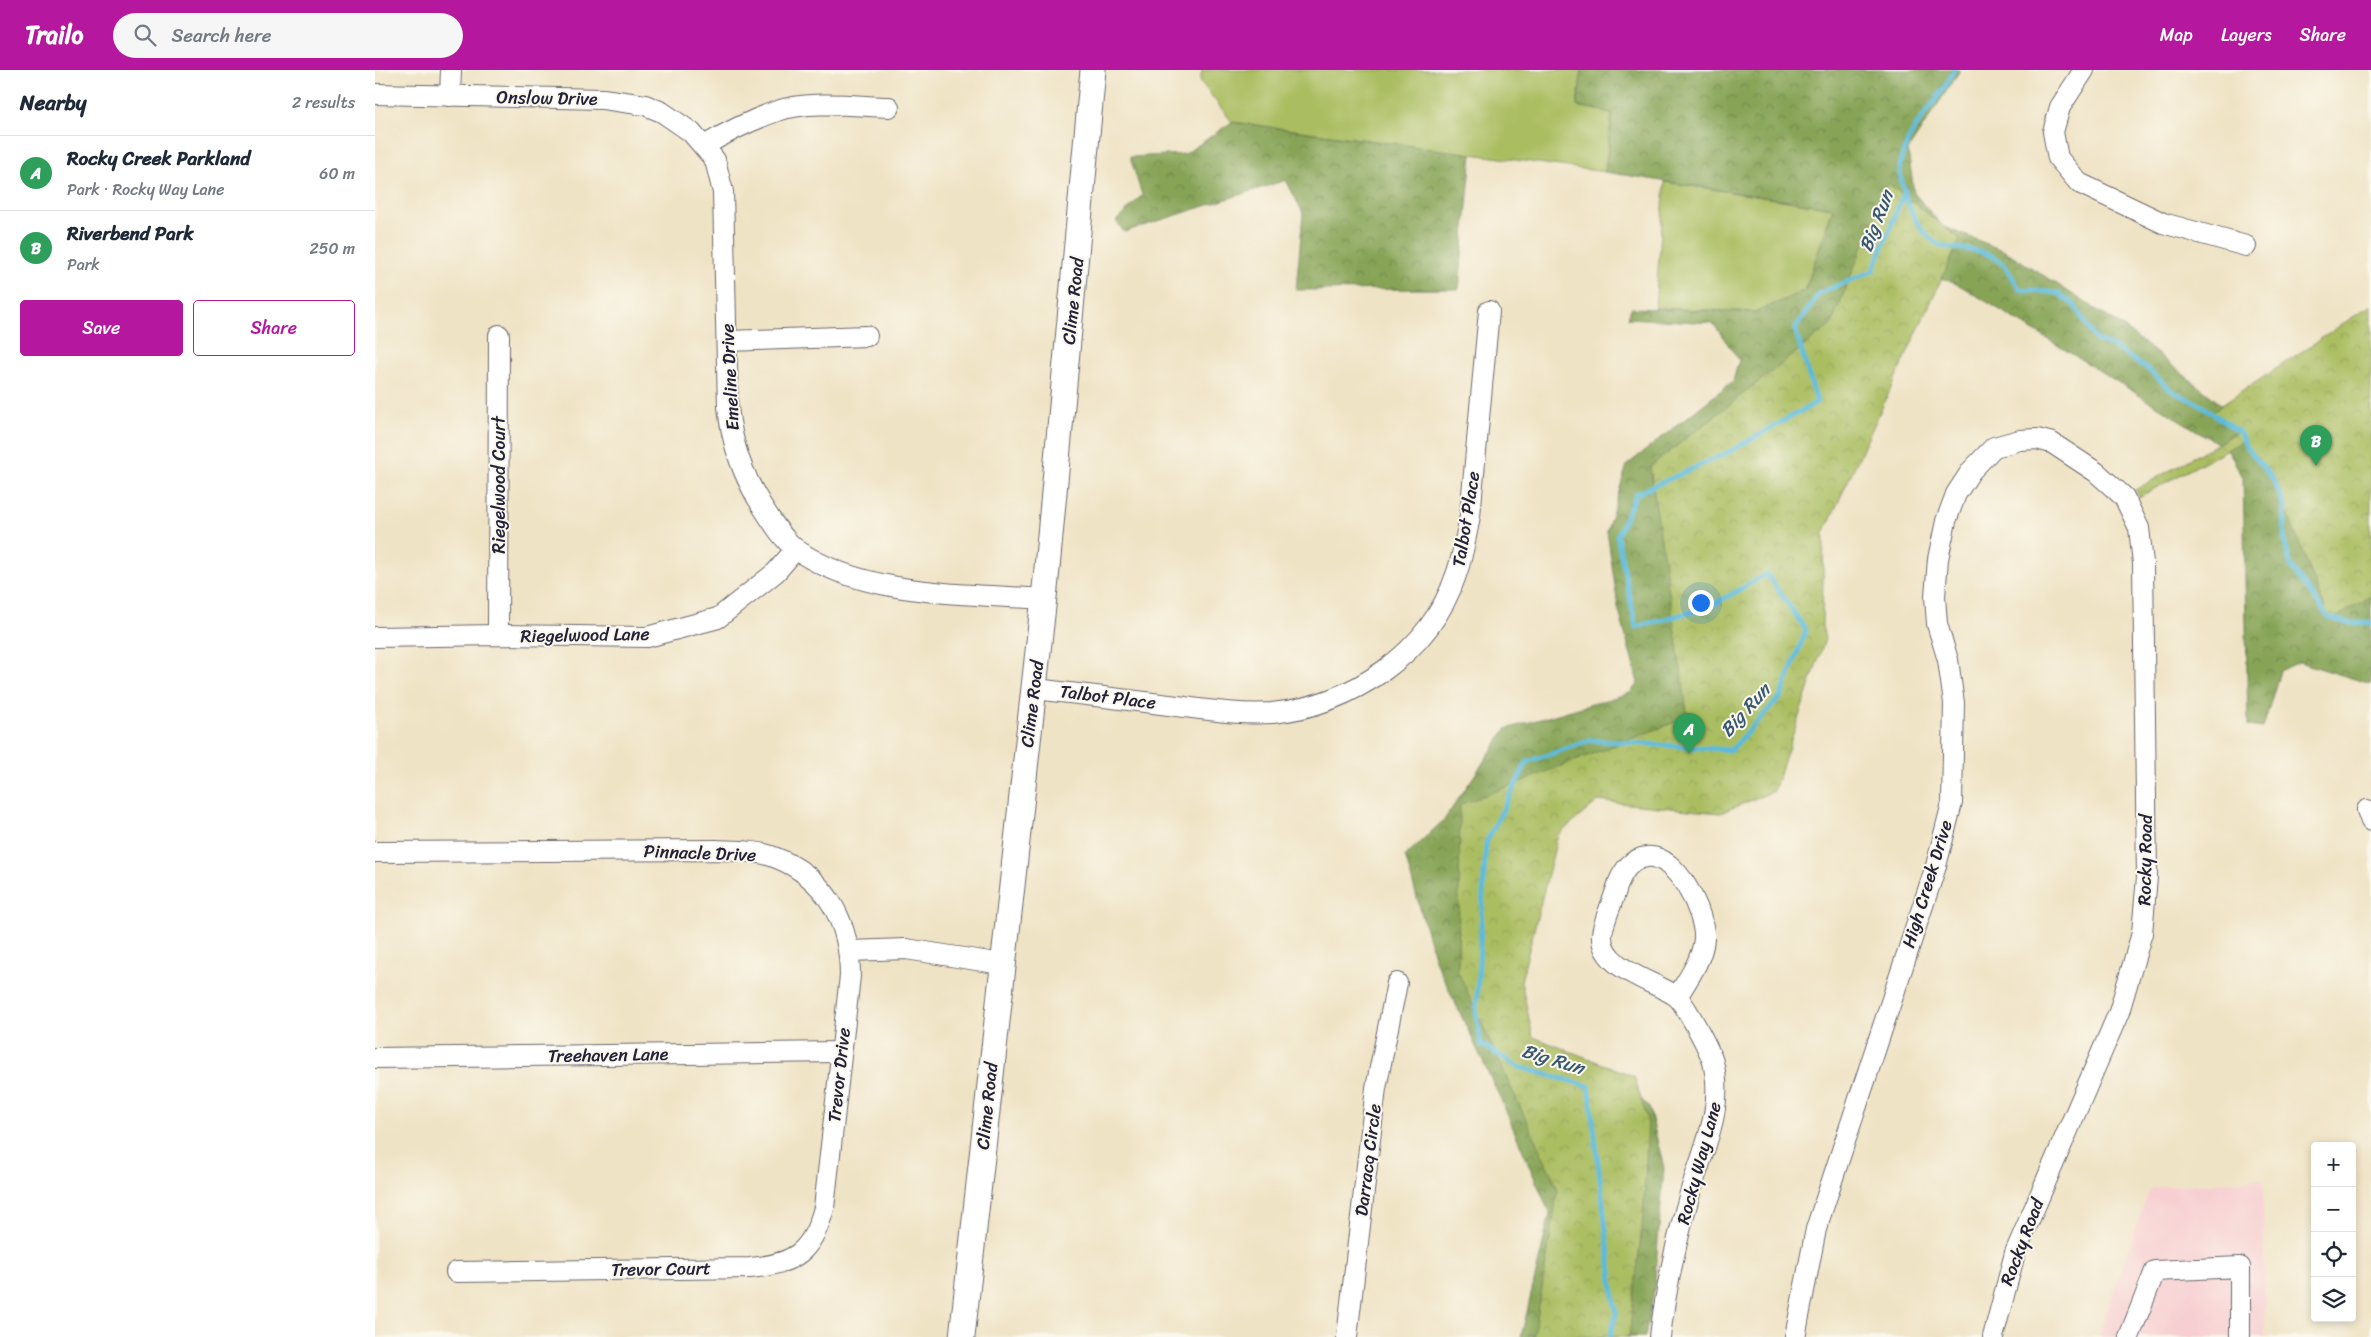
<!DOCTYPE html>
<html lang="en">
<head>
<meta charset="utf-8">
<style>
  body { margin:0; font-family:Sriracha,sans-serif; background:#f6f6f7; color:#1f2937 }
  .controls { position:absolute; right:15px; bottom:15px; display:grid; overflow:hidden; border-radius:5px; box-shadow:0 2px 8px #0003 }
  .controls button { width:45px; height:45px; display:grid; place-items:center; padding:0; border:0; border-bottom:1px solid #e0e1e3; background:#fff; color:#1f2937; font:25px sans-serif }
  .you { position:absolute; left:1325px; top:532px; width:18px; height:18px; margin:-12px; border:4px solid #fff; border-radius:50%; background:#1a73e8; box-shadow:0 0 0 8px #1a73e833 }
  .badge { display:grid; place-items:center; width:32px; height:32px; border-radius:50%; background:#b5179e; color:#fff; font-size:16px; font-weight:700 }
  .pin { position:absolute; translate:-50% -41px; filter:drop-shadow(0 1px 2px #0008) }
  .pin::after { content:''; position:absolute; top:26px; width:18px; height:15px; background:inherit; clip-path:polygon(0 0,100% 0,50% 100%) }
  .list { margin:0; padding:0; list-style:none }
  h2 { display:flex; justify-content:space-between; align-items:center; height:65px; margin:0; padding:0 20px; font-size:21px }
  h2 small { font-size:16px; font-weight:400; color:#747a83 }
  .list li { display:grid; grid-template-columns:32px 1fr auto; gap:15px; align-items:center; box-sizing:border-box; height:75px; padding:0 20px; border-top:1px solid #e0e1e3 }
  .list b { display:block; font-size:19px; white-space:nowrap }
  .list p { margin:0; font-size:16px; white-space:nowrap; color:#747a83 }
  .list em { font-size:16px; font-style:normal; color:#747a83 }
  .actions { display:flex; gap:10px; padding:15px 20px }
  .actions a { flex:1; padding:11px 0; border:1px solid #b5179e; border-radius:5px; text-align:center; font-size:18px; color:#b5179e }
  .actions .main { background:#b5179e; color:#fff }
  .icon { flex:none; width:28px; height:28px; fill:none; stroke:currentColor; stroke-width:2; stroke-linecap:round; stroke-linejoin:round }
  .map { position:relative; flex:none; width:1996px; height:1267px; overflow:hidden }
  header { display:flex; align-items:center; gap:30px; box-sizing:border-box; height:70px; padding:0 25px; background:#b5179e; color:#fff }
  header strong { font-size:24px }
  nav { display:flex; gap:28px; margin-inline-start:auto; font-size:18px }
  .search { width:350px; height:45px; background:#f6f6f7; display:flex; align-items:center; gap:12px; box-sizing:border-box; padding:0 18px; border-radius:28px; color:#747a83; font-size:19px }
  main { display:flex }
  aside { flex:1; background:#fff }
  .map>svg:first-child { display:block }
</style>
</head>
<body>
<header>
<strong>Trailo</strong>
<div class="search"><svg class="icon" aria-label="search" viewBox="0 0 24 24"><circle cx="10" cy="10" r="6"/><path d="M15 15l6 6"/></svg>Search here</div>
<nav><a>Map</a><a>Layers</a><a>Share</a></nav>
</header>
<main>
<aside>
<h2>Nearby<small>2 results</small></h2>
<ul class="list">
<li><span class="badge" style="background:#2e9e5b">A</span><div><b>Rocky Creek Parkland</b><p>Park · Rocky Way Lane</p></div><em>60 m</em></li>
<li><span class="badge" style="background:#2e9e5b">B</span><div><b>Riverbend Park</b><p>Park</p></div><em>250 m</em></li>
</ul>
<div class="actions"><a class="main">Save</a><a>Share</a></div>
</aside>
<div class="map">
<svg width="1996" height="1267" viewBox="0 0 1996 1267">
  <defs>
    <pattern id="forest-crowns" width="20" height="18" patternUnits="userSpaceOnUse" patternTransform="scale(1.25)"><rect width="20" height="18" fill="#87a457"/><path d="M2 6a3 3 0 1 1 6 0M12 15a3 3 0 1 1 6 0" fill="none" stroke="#6e8549"/></pattern>
    <pattern id="park-crowns" width="20" height="18" patternUnits="userSpaceOnUse" patternTransform="scale(1.25)"><rect width="20" height="18" fill="#aabd61"/><path d="M2 6a3 3 0 1 1 6 0M12 15a3 3 0 1 1 6 0" fill="none" stroke="#92a255"/></pattern>
  </defs>
  <rect width="100%" height="100%" fill="#fbf7ec"/>
  <filter id="ink" filterUnits="userSpaceOnUse"><feTurbulence type="fractalNoise" baseFrequency=".02" numOctaves="2"/><feDisplacementMap in="SourceGraphic" scale="10" xChannelSelector="R" yChannelSelector="G"/><feConvolveMatrix kernelMatrix="1 2 1 2 8 2 1 2 1" color-interpolation-filters="sRGB"/></filter>
  <filter id="wash" filterUnits="userSpaceOnUse"><feTurbulence type="fractalNoise" baseFrequency=".0096" numOctaves="4" result="noise"/><feDisplacementMap in="SourceGraphic" scale="20" xChannelSelector="R" yChannelSelector="G"/><feGaussianBlur stdDeviation="1.12" result="paint"/><feColorMatrix in="noise" values="0 0 0 0 0 0 0 0 0 0 0 0 0 0 0 0 0 1.4 0 .05"/><feComposite in="paint" operator="in"/></filter>
  <g filter="url(#wash)">
    <rect width="100%" height="100%" fill="#efe3c5"/>
    <path fill="#f7cfd2" d="M1888,1109L1890,1267H1723L1775,1118Z"/>
    <g fill="#aabd61" stroke="#66704e">
      <path d="M827,0H1207L1202,36L1238,43L1230,102L857,52L825,11Z"/>
      <path d="M1290,112L1459,138L1431,220L1383,242L1280,238Z"/>
    </g>
    <g fill="url(#forest-crowns)" stroke="#546349">
      <path d="M1207,0H1585L1533,80L1539,123L1567,156L1632,182L1747,256L1847,335L1996,513V614L1924,592L1905,601L1888,658L1873,656L1868,407L1852,379L1586,216L1526,190L1427,435L1430,613L1174,734L1135,961L1243,1006L1274,1037L1289,1098L1279,1221L1270,1267H1146L1175,1144L1126,1030L1060,890L1030,786L1069,750L1131,659L1255,623L1263,613L1243,537L1232,461L1252,395L1358,311L1364,290L1338,253L1253,248L1256,238L1382,242L1430,220L1458,138L1230,102L1237,43L1202,36Z"/>
      <path d="M857,52L1097,84L1084,219L921,220L928,143L911,110L749,162L741,151L767,125L755,87L810,84Z"/>
    </g>
    <g fill="url(#park-crowns)" stroke="#66704e">
      <path d="M1513,113L1585,169L1449,463L1447,555L1450,569L1399,721L1345,743L1223,731L1183,765L1146,911L1158,967L1259,1006L1273,1052L1268,1149L1254,1267H1159L1183,1119L1083,902L1085,735L1313,647L1275,397L1456,255Z"/>
      <path d="M1996,235V526L1959,549L1954,548L1900,412L1868,371L1764,427L1760,420L1863,362L1835,343Z"/>
    </g>
    <g fill="none" stroke-linecap="round" stroke-linejoin="round">
      <g stroke="#5cbbda" stroke-width="5">
        <path d="M1579,0C1568,27 1543,46 1532,73C1528,82 1524,93 1525,103C1529,127 1542,166 1567,176C1574,178 1583,178 1590,179C1621,182 1631,193 1644,219L1683,223L1699,235L1721,270L1739,277L1771,298L1797,321L1826,335L1864,362L1871,376L1900,412L1910,438L1909,469L1916,497L1954,548L1974,553H1996"/>
        <path d="M1235,1267L1241,1244L1214,1016L1144,997L1106,974L1101,943L1111,773L1152,692L1216,670L1356,680L1406,626L1431,560L1392,504L1334,537L1261,557L1242,466L1261,424L1350,384L1442,332L1420,259L1444,223L1498,201L1530,120"/>
      </g>
    </g>
  </g>
  <g filter="url(#ink)">
    <g fill="none" stroke-linecap="round" stroke-linejoin="round">
      <g stroke="#6a666b" stroke-width="22">
        <g id="minor">
          <path d="M1709,0L1685,37L1678,62L1683,88L1704,113L1788,153L1871,176"/>
          <path d="M0,24L228,29L270,35L287,42L316,62L340,90L348,122L353,337C357,374 367,404 387,436C396,450 408,470 422,480C489,527 590,523 668,529"/>
          <path d="M75,26L76,0"/>
          <path d="M329,76C352,62 377,50 402,41C437,30 479,36 514,37"/>
          <path d="M353,271L492,266"/>
          <path d="M123,565L124,265"/>
          <path d="M0,567L123,565L272,567L343,548L401,502L421,479"/>
          <path d="M659,619C706,624 754,630 802,636C833,640 865,645 897,643C977,635 1055,583 1081,505C1088,486 1091,466 1095,446L1114,241"/>
          <path d="M1992,740L1996,751"/>
          <path d="M0,782L341,780C360,781 381,780 399,787C452,807 475,853 475,906L449,1138C437,1182 420,1194 375,1198L81,1202"/>
          <path d="M475,881L531,879L627,894"/>
          <path d="M0,988L466,982"/>
          <path d="M972,1267L1001,1018L1022,913"/>
          <path d="M1285,1267C1290,1223 1300,1177 1312,1134C1324,1086 1351,1042 1338,992C1334,979 1310,933 1301,926C1279,911 1224,898 1227,864C1229,849 1238,832 1242,817C1247,802 1255,789 1272,787C1301,783 1331,844 1329,869C1327,890 1313,909 1302,927"/>
          <path d="M1420,1267L1441,1159L1561,796L1577,733L1579,633L1573,590L1562,554L1560,526L1563,489L1571,451L1581,424L1596,401L1619,377L1645,370L1662,369L1677,373L1721,402L1749,427L1764,458L1768,493L1772,807L1767,863L1744,942L1640,1183L1618,1267"/>
          <path d="M1754,1267L1780,1201L1865,1197V1267"/>
        </g>
      </g>
      <g stroke="#6a666b" stroke-width="27">
        <path id="major" d="M587,1267L671,509L718,0"/>
      </g>
      <use href="#minor" stroke="#fff" stroke-width="20"/>
      <use href="#major" stroke="#fff" stroke-width="25"/>
    </g>
  </g>
  <g text-anchor="middle" dominant-baseline="central" stroke-width="4" stroke-linejoin="round" paint-order="stroke">
    <g font-size="18" fill="#22223b" stroke="#fbf7ec">
      <text transform="translate(172 28) rotate(1)">Onslow Drive</text>
      <text transform="translate(698 231) rotate(-84)">Clime Road</text>
      <text transform="translate(355 307) rotate(-93)">Emeline Drive</text>
      <text transform="translate(124 415) rotate(-90)">Riegelwood Court</text>
      <text transform="translate(1091 449) rotate(-81)">Talbot Place</text>
      <text transform="translate(210 565) rotate(-1)">Riegelwood Lane</text>
      <text transform="translate(733 627) rotate(7)">Talbot Place</text>
      <text transform="translate(657 634) rotate(-83)">Clime Road</text>
      <text transform="translate(325 783) rotate(2)">Pinnacle Drive</text>
      <text transform="translate(1770 790) rotate(-89)">Rocky Road</text>
      <text transform="translate(1552 814) rotate(-73)">High Creek Drive</text>
      <text transform="translate(233 985) rotate(-1)">Treehaven Lane</text>
      <text transform="translate(464 1005) rotate(-84)">Trevor Drive</text>
      <text transform="translate(612 1036) rotate(-84)">Clime Road</text>
      <text transform="translate(993 1090) rotate(-83)">Darracq Circle</text>
      <text transform="translate(1324 1093) rotate(-75)">Rocky Way Lane</text>
      <text transform="translate(1647 1172) rotate(-69)">Rocky Road</text>
      <text transform="translate(286 1199) rotate(-1)">Trevor Court</text>
    </g>
    <g font-size="19" font-style="italic" fill="#365873" stroke="#fbf7ec">
      <text transform="translate(1501 151) rotate(-69)">Big Run</text>
      <text transform="translate(1370 640) rotate(-48)">Big Run</text>
      <text transform="translate(1178 989) rotate(17)">Big Run</text>
    </g>
  </g>
</svg>
<div class="controls">
<button>+</button>
<button>−</button>
<button><svg class="icon" aria-label="locate" viewBox="0 0 24 24"><circle cx="12" cy="12" r="6"/><path d="M12 2v4M12 18v4M2 12h4M18 12h4"/></svg></button>
<button><svg class="icon" aria-label="layers" viewBox="0 0 24 24"><path d="M12 4l9 5-9 5-9-5zM3 14l9 5 9-5"/></svg></button>
</div>
<div class="you"></div>
<div class="pin badge" style="left:1314px;top:684px;background:#2e9e5b">A</div>
<div class="pin badge" style="left:1941px;top:396px;background:#2e9e5b">B</div>
</div>
</main>
</body>
</html>
